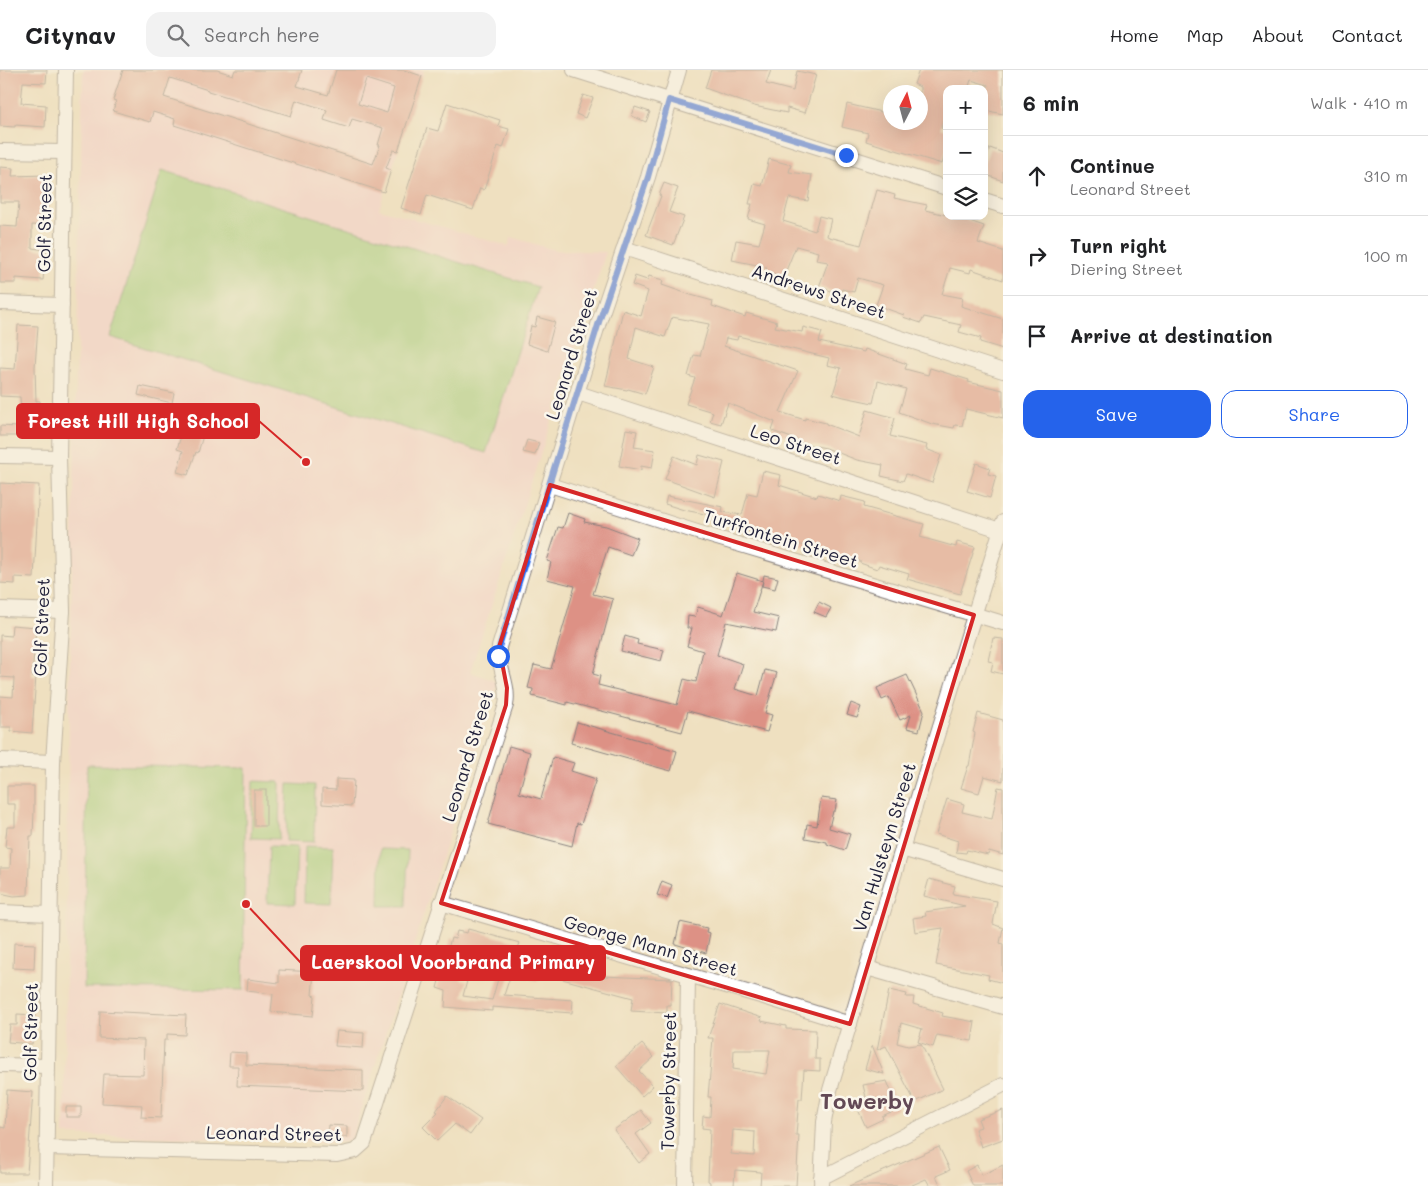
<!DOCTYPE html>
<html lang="en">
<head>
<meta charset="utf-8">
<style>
  body { margin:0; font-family:Mali,sans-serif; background:#f2f2f2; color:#202124 }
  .controls { position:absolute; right:15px; top:15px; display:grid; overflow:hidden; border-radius:10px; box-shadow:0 5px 20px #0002 }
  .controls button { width:45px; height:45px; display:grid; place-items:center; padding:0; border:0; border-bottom:1px solid #e0e0e0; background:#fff; color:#202124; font:25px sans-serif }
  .compass { position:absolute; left:883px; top:15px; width:45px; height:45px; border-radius:50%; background:#fff; box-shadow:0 5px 20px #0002; rotate:6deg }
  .stop { position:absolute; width:15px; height:15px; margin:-11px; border:4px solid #2563eb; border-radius:50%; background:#fff }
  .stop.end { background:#2563eb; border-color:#fff; box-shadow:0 1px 5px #0008 }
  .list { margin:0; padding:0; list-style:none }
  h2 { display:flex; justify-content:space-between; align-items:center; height:65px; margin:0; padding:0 20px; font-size:21px }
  h2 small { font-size:16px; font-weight:400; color:#757577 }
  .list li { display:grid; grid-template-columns:32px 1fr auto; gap:15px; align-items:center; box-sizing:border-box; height:80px; padding:0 20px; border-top:1px solid #e0e0e0 }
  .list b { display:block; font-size:19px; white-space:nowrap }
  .list p { margin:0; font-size:16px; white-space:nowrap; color:#757577 }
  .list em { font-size:16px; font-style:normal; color:#757577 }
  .actions { display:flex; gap:10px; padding:15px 20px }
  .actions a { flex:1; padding:11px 0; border:1px solid #2563eb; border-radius:15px; text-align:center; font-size:18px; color:#2563eb }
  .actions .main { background:#2563eb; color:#fff }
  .icon { flex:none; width:28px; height:28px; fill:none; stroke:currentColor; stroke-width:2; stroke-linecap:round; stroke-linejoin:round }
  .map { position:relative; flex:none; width:1003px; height:1116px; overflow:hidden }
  header { display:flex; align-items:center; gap:30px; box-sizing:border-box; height:70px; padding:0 25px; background:#fff; border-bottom:1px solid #e0e0e0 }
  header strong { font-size:24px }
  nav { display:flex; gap:28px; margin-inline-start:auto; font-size:18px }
  .search { width:350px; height:45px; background:#f2f2f2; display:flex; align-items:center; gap:12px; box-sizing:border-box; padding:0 18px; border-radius:15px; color:#757577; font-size:19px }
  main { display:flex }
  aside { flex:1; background:#fff }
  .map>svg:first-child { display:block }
</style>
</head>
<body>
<header>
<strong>Citynav</strong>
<div class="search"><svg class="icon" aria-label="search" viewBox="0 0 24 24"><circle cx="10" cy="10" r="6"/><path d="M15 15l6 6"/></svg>Search here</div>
<nav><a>Home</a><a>Map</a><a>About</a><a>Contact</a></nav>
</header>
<main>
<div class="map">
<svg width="1003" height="1116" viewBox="0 0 1003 1116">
  <rect width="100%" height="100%" fill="#fbf7ec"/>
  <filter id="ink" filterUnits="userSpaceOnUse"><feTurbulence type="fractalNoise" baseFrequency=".02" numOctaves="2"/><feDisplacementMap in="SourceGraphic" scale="10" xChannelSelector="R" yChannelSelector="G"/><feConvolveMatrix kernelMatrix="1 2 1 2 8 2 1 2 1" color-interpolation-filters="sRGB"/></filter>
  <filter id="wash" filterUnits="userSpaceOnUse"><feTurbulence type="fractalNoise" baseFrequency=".0096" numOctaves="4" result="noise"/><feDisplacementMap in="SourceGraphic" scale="20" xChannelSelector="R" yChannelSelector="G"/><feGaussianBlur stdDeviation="1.12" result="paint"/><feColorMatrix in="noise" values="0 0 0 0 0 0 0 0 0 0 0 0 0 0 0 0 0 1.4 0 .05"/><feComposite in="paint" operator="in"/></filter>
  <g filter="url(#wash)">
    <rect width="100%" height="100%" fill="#efe0c0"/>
    <path fill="#f7cfd0" d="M83,0H424L379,139L508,176L511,167L555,180L606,182L470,602L498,612L352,1068L347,1072L64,1065L69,644Z"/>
    <g fill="#9fcf7e" stroke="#60785c">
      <path d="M162,100L538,217L486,383L110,267Z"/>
      <path d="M87,695L246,698L243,920L84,918Z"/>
      <path d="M253,711L280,712L279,769L251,768Z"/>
      <path d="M288,714L315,715L314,772L286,771Z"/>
      <path d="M269,776L297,777L295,834L267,833Z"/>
      <path d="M305,776L333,777L331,834L304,833Z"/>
      <path d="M380,779L408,780L406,836H379Z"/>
    </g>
    <g id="blocks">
      <g fill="#dd9185" fill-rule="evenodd">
        <path d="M0,0H47L46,13L23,12L21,33L46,35L45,57L15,55V57L0,56Z"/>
        <path d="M123,0H217L233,5L235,0H302L297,16L328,25L336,0H404L422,6L398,81L393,80L386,98L391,100L384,122L174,55L175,49L153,42L150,52L113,41L116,31L113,30ZM170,8L208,20V21L291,46L296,30L327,40L324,50L349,58L352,49L383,58L378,75H380L373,94L164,27ZM366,9L394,18L387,43L358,34Z"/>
        <path d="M711,0H771L766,14L793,21L797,1L816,5L805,43L787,38V43L754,36L705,18Z"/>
        <path d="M919,0H1003V44L984,40L988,15L971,10L968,19H947V38L941,58L947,60V78L942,94L866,71L868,63L842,57L847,34L890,44V52H920V17L914,14Z"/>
        <path d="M583,25L593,28L585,48L576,44Z"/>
        <path d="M447,33L500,50L498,56L509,59L503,78L498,76L484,120L480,118L473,140L427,125L421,145L401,138L427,58L438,61Z"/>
        <path d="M635,37L650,42L646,52L632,46Z"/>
        <path d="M990,78L1003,83V111L984,104V93Z"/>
        <path d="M769,89L791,95L789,102L812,105L808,131L789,128L783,151L815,161L819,146L831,149L827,166L829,167L861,175L877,120L895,125L894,128L927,135L925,140L947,145V146H955L984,156L978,173L1003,181V210L971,199L970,203L950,198L942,224L963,228L961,236L1003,249V279L980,272L981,268L959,262L961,255L924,247L921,253L903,247L904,245L876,235L883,215L858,208L854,222L842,219L840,224L819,217L828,192L816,190L818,182L796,176L783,208L765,201L767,197L732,190L736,170L759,174L765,154L748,149L752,134H749L754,114L762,116Z"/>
        <path d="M0,97L13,98L12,106L46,105L48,156L32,155V178L46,180L43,210L16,208V213H0V156L17,157L19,132H0Z"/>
        <path d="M664,113L678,118L669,142L684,147L673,175L646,165L661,126L659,125Z"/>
        <path d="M635,206L647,210L649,206L663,210L662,215L691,225L713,231L712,236L745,247L746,243L777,252L775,257L802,262L803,257L822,262L819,272L864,282L865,279L907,294L905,299L928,305L930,298L969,310L968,312L1003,320V348L966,339L962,356L955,355L954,358L932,354L899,342L906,319L878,311L873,333L844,327L833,324L841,298L827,295L829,288L738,266L737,270L726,268L724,276L798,301L780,342L805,350V348L826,353V354L859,367L867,340L895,348L890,366L927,375L926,379L941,385L932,413L906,404L903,411L881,406L883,395L857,390L826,378L800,373V371L772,361L775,352L728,333L721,354L710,351L713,342L686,334L695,308L688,306L694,285L700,286L709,254L672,247L665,267L636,257L629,289L654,297L645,324L628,319L627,320L605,316L623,240L641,246L648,221L632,215Z"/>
        <path d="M537,247L555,252L547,281L527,274L531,256L535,257Z"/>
        <path d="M18,255L38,256L35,297L36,331H40L41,360L22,361L20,327L0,326V298L15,299Z"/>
        <path d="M140,316L174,323L172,333L138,325Z"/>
        <path d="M191,343L201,346L197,360L204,362L198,383L196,382L188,405L177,402L183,381L177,379L184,356L187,357Z"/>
        <path d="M0,356L18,357L17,366H0Z"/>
        <path d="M626,359L637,361L634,377L655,380L652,398L641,396V400L619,396Z"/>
        <path d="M527,370L539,373L535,385L523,382Z"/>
        <path d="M699,385L724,392L715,427L665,409L674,386L697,395Z"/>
        <path d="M976,393L990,398L988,404L996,406L990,428L967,421Z"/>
        <path d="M763,401L781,405L779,415L817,427L818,424L840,431L841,426L865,432L864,437L924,454L920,467L956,477L957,472L975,477L960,524L907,509L909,504L879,495L877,499L860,493V491L824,483L825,479L805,476L766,466L767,463L739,456L709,451L710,445L684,440L665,434L667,426L723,437L722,442L742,445L748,423L757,425Z"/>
        <path d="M0,413L39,415L34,508L15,507V514L0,513Z"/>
        <path d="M568,443L585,449L584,452L606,456L638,468L631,485L608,477L593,524L613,529L593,604L600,606L598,615L677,635L684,609L696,612L703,581L687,576L692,558H687L688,546L695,547L698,537L723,545L737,503L763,511L753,542L779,548L776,562L726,552L717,585L743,594L735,619L758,626L765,600L777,603L765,643L772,645L767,662L688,641L682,662L567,632V635L532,626L533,619L528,618L534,595L551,599L575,516L547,509L551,492L547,491L558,457L563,458Z"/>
        <path d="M764,505L778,508L775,519L762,516Z"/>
        <path d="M819,532L831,538L826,547L814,542Z"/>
        <path d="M12,555L36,557L32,606H36L32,663L11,661V657H0V626L13,627L14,608L0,607V565L11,566Z"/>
        <path d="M625,566L638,570L637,574L664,580L661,591L621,581Z"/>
        <path d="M993,568L1003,569V604L991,601L993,592L988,591Z"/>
        <path d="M907,605L924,641L919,661L907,658L911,645L900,650L889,627L882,630L877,618Z"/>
        <path d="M851,633L861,637L857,648L847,645Z"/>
        <path d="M978,643L1003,650V711L984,706L979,723L961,718L968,696H969L975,663L973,662Z"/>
        <path d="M577,652L677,681L671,701L571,673Z"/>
        <path d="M509,676L530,682L519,723L541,729L553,687L574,693L571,701L596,709L581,754L577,753L572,776L488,754Z"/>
        <path d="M336,709L354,710L352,736L322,734V719L336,720Z"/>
        <path d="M7,716H34V741L33,766H30L28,825L14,826L0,823V798H10L11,778L5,777L7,757H15V734H7Z"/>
        <path d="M998,717L1003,718V785L989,781L988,785L967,780L966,783L956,782L958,771L936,764L947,729L964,734L962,742L992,749Z"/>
        <rect x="254" y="720" width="12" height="36"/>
        <path d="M821,728L837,730L835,741H833L829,758L850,764L845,780L827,774V772L805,768L807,754L817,756Z"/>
        <path d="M929,809L955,816L953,824L997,831L993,854L1003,858L1000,873L1003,874V913L988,909L989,905L936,895L943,858L915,862L913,848L926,846L925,842L965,836L924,826Z"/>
        <path d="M662,811L672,815L667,828L657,825Z"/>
        <path d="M680,852L707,858L706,862L710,863L706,883L675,874Z"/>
        <path d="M468,859L520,873L518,878L604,901L603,906L672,909L671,935H667V943L631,941L633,928L540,903L538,911L511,904L504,925L573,930L572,943L492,937V941L445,937L446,921L437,918L451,868L455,869L457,861L467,863ZM469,880L500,888L499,894L502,895L492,930L463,926L467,911L461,910Z"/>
        <path d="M14,873L35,874L34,899L13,898Z"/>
        <path d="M279,900L314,902L312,925L315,926L313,946L271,942L273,924L247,921L248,909L279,913Z"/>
        <path d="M889,920L907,924L906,927H914L913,934L943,943L942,946L975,952L972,971L937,965L933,977L918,972L922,959L901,953L897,973L908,976L921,974L943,1019L915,1032L886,976L877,980Z"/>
        <path d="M720,934L762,948L761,951L786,956V959L816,960L815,989H820V1001L804,1000L802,1029H799L796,1065H799L796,1116H760L761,1102L735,1100L734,1116H710V1112L708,1111L710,1059L702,1058L703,1046L710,1047L711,1027H708L713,968H708ZM734,980H770L766,1004L733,999ZM733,1060L755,1062L754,1086L731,1084Z"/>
        <path d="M100,941L186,945L185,965L167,964V970H164L161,1048L141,1047L142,1035L102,1033L104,1004L143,1005L144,970L99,968Z"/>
        <path d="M17,944L35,945L32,974L8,972L10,955H17Z"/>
        <path d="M337,961L364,963L363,978L335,976Z"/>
        <path d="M642,974L654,987L639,1001L653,1016L642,1026L616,996Z"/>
        <path d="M872,975L884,1004L865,999Z"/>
        <path d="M230,982L246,983V995L363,1000V1021L237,1016L238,996H229Z"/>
        <path d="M887,1011L898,1039L882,1046L883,1049L866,1057L855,1033L866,1027L863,1015Z"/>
        <path d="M7,1020L33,1022L27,1103H0V1057L5,1058Z"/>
        <path d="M447,1026L481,1050L470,1065L455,1054L437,1071L423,1057L438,1042L436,1041Z"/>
        <rect x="66" y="1037" width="15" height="10"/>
        <path d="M641,1040L651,1053L636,1064L650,1084L639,1093L614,1060Z"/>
        <path d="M1003,1040V1069L981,1077L975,1059L981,1057L978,1049Z"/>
        <path d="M328,1055L347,1056V1067L327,1066Z"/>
        <path d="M939,1077L950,1100L936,1106L941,1116H930L926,1109L910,1116H849Z"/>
        <path d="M977,1095L982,1105L1003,1095V1116H973L966,1101Z"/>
      </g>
    </g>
  </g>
  <g filter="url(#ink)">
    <use href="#blocks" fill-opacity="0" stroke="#88817e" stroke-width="1"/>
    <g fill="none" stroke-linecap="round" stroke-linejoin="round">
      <g stroke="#88817e" stroke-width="16">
        <g id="street">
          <path d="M574,0L947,118"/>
          <path d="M0,81L64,82"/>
          <path d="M984,130L1003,136"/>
          <path d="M624,178L1003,301"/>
          <path d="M0,233L62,235"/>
          <path d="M578,323L1003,461"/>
          <path d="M0,386L59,387"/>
          <path d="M550,415L697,462L1003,553"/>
          <path d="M0,539L63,541"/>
          <path d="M0,690L53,692"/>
          <path d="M902,779L1003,809"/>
          <path d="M441,833L764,927L850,954"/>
          <path d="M0,842L51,844"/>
          <path d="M867,898L1003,937"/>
          <path d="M0,995L48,996"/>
          <path d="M46,1078L337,1085L355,1081L364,1073L506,635C510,614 497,597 499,577L599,252L648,107L679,0"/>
          <path d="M821,1108L1003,1015"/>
          <path d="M46,1116L53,692L63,541L59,387L66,0"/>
          <path d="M685,1116L688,906"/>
          <path d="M821,1116L824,1052L830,1020L902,779L1003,452"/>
        </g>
      </g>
      <use href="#street" stroke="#fff" stroke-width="14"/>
    </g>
  </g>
  <g fill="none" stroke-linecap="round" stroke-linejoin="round" filter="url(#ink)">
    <path stroke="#2563eb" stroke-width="6" d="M498,586L499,577L599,252L648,107L669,30L846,85"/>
  </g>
  <path d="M0 0H1003V1116H0ZM550,415L974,545L850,954L441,833L506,635L507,618L499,577Z" fill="#efe0c0" fill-opacity=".55" fill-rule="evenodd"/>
  <path fill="none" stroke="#d62828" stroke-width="4" stroke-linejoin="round" d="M550,415L974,545L850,954L441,833L506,635L507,618L499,577Z"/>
  <g text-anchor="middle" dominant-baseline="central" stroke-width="5" stroke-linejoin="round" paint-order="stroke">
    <g font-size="18" fill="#22223b" stroke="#fbf7ec">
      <text transform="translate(44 153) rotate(-89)">Golf Street</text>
      <text transform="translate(819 221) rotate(18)">Andrews Street</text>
      <text transform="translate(571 284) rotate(-73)">Leonard Street</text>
      <text transform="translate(796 374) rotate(18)">Leo Street</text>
      <text transform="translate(781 468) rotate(17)">Turffontein Street</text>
      <text transform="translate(41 557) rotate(-88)">Golf Street</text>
      <text transform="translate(467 686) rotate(-73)">Leonard Street</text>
      <text transform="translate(884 777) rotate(-73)">Van Hulsteyn Street</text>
      <text transform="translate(651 875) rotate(16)">George Mann Street</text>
      <text transform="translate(30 962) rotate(-89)">Golf Street</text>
      <text transform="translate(668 1011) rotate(-89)">Towerby Street</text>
      <text transform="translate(274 1063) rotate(1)">Leonard Street</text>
    </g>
    <g font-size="22" font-weight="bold" fill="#634955" stroke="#fbf7ec">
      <text x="867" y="1030">Towerby</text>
    </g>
  </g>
  <path fill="none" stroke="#d62828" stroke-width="2" d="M306 392L259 351M246 834L301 893"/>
  <g fill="#d62828" stroke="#fbf7ec" stroke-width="2">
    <circle cx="306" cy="392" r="5"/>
    <circle cx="246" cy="834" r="5"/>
  </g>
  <g fill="#d62828" stroke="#d62828" stroke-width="2">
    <rect x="17" y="334" width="242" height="34" rx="5"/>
    <rect x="301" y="876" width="304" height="34" rx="5"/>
  </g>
  <g font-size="19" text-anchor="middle" font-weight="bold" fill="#fff">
    <text x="138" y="358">Forest Hill High School</text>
    <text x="453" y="899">Laerskool Voorbrand Primary</text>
  </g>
</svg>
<div class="controls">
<button>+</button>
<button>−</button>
<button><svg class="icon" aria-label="layers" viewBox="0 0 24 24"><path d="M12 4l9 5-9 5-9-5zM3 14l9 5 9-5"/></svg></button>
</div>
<svg class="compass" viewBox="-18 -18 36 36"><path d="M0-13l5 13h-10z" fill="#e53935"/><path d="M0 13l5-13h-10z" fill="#757577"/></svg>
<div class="stop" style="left:498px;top:586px"></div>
<div class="stop end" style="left:846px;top:85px"></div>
</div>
<aside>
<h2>6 min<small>Walk · 410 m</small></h2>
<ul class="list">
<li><svg class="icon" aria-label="ahead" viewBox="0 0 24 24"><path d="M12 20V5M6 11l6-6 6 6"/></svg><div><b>Continue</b><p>Leonard Street</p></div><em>310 m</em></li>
<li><svg class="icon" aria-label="right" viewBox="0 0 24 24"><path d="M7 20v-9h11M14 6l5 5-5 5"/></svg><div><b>Turn right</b><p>Diering Street</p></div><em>100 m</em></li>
<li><svg class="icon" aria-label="arrive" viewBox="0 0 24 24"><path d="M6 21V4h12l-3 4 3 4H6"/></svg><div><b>Arrive at destination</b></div></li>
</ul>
<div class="actions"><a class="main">Save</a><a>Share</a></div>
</aside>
</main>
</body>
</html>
